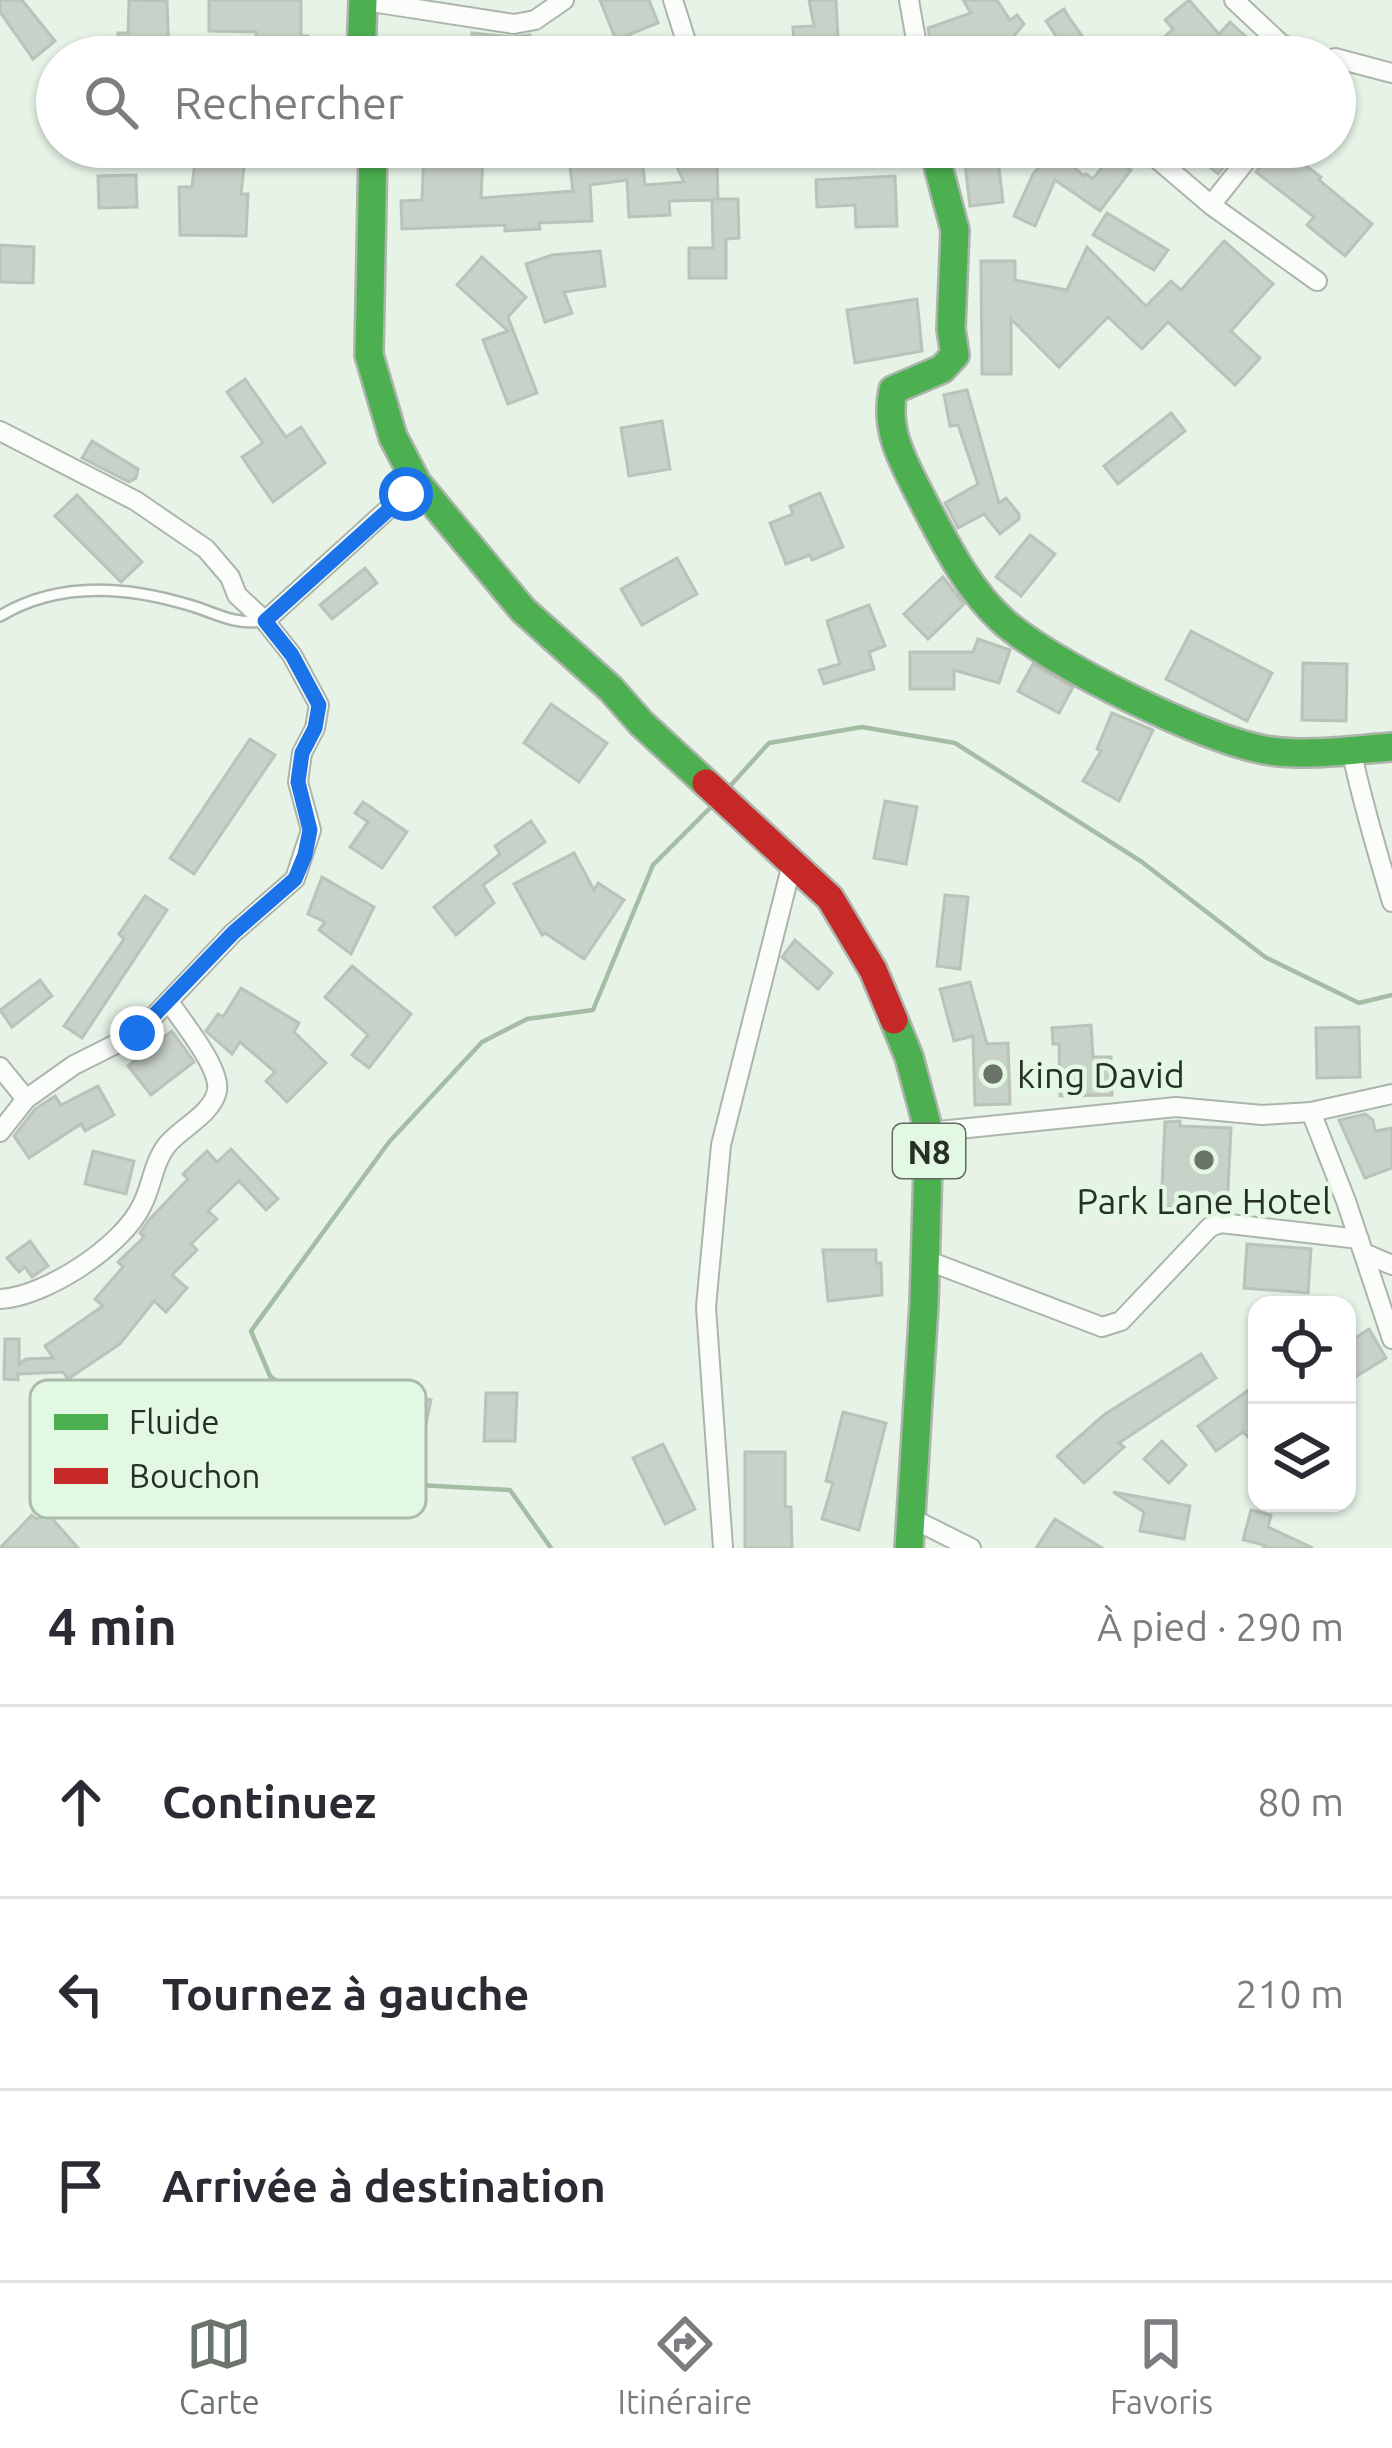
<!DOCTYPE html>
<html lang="fr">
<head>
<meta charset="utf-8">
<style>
  body { margin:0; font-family:Ubuntu,sans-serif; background:#f2f2f3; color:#2b2b33 }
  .controls { position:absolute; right:36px; bottom:36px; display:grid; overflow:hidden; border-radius:24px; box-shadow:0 3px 9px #0004 }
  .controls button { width:108px; height:108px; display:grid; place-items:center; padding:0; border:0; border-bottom:3px solid #e1e1e2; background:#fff; color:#2b2b33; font:60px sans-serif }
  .stop { position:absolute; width:36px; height:36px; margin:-27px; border:9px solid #1a73e8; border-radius:50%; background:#fff }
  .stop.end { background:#1a73e8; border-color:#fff; box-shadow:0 3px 12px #0008 }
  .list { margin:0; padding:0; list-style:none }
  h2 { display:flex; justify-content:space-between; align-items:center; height:156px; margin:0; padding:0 48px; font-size:51px }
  h2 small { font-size:39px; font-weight:400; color:#7c7c81 }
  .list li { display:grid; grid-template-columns:78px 1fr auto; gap:36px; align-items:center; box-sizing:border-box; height:192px; padding:0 48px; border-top:3px solid #e1e1e2 }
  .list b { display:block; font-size:45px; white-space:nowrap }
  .list em { font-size:39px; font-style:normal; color:#7c7c81 }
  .icon { flex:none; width:66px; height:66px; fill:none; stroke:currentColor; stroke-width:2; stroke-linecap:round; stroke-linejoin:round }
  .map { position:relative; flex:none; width:1392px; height:1548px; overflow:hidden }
  .search { position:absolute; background:#fff; box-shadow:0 3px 9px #0004; left:36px; right:36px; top:36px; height:132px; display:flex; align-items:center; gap:30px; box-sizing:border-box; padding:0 42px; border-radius:66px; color:#7c7c81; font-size:45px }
  .sheet { height:732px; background:#fff }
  nav { display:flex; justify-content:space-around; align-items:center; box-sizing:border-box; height:168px; border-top:3px solid #e1e1e2; background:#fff; font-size:33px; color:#7c7c81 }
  nav a { display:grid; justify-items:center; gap:6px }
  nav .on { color:#6a746a }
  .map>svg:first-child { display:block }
</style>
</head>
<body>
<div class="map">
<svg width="1392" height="1548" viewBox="0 0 1392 1548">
  <rect width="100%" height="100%" fill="#e7f3e7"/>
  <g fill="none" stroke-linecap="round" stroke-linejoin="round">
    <g stroke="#a5bda4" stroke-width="4.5">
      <path d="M730,786L769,743L862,727L955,743L1142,862L1265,957L1359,1003L1392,995"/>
      <path d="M551,1548L510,1490L363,1482L341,1436L270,1376L251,1331L389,1142L482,1042L527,1019L593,1010L653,865L710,808"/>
    </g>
  </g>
  <g fill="#c8d2c8" stroke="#bac3ba" stroke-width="3">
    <path d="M0,0H22L55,41L33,59L0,12Z"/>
    <path d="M129,0L167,1L169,57H119L118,33H128Z"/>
    <path d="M209,0H301V36H308L307,57H256V32L209,31Z"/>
    <path d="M600,0H649L658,23L616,40Z"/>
    <path d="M809,0H836L839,57H795L793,27L814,26Z"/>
    <path d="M963,0H997L1010,20L1017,15L1024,24L1013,37L987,50L932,57L928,28L971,13Z"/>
    <path d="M1189,0L1219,34L1230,22L1268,57H1176L1161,40L1173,29L1165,20Z"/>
    <path d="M1064,9L1068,16L1097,57H1070L1046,21Z"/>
    <path d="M472,33L513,37L530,35V57H472Z"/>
    <path d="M424,147H457V156L483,157L481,198L573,191L569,159L641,150L645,185L684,182L675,163L715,147L721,160L717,162L718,199H713H738L739,238L726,239V278H689V248H713L712,200L669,201L670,215L629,217L627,180L590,185L592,221L539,223L540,229L505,231V225L402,229L401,201L422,200Z"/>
    <path d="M1185,147H1240L1218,174Z"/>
    <path d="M1276,147H1282L1321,177L1319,180L1372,224L1345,256L1307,225L1314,217L1256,172Z"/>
    <path d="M1054,150L1084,176L1086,174L1093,179L1111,155L1131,170L1100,211L1055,180L1035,226L1014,216L1033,174Z"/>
    <path d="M997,152L1003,202L970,206L964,156Z"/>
    <path d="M195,161L244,166L241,194H248L246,236L180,235L179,187H192Z"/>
    <path d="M136,175L137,207L99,208L98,176Z"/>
    <path d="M895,176L897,226L856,227L855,205L817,207L816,180Z"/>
    <path d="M1107,213L1168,250L1154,270L1093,235Z"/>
    <path d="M1224,241L1273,284L1231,331L1260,358L1235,385L1168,322L1142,349L1108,317L1059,367L1011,319V374H982L981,261H1015V280L1067,290L1087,247L1146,306L1171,281L1181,290Z"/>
    <path d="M0,245L34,247L33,283L0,282Z"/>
    <path d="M600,251L605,286L564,292L572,313L545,322L526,264L552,255Z"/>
    <path d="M482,257L526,297L508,317L537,393L508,404L483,340L508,331L457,285Z"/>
    <path d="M917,299L922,351L855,363L847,310Z"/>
    <path d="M245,379L286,437L301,427L325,463L273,502L242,457L263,443L227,392Z"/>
    <path d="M967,390L999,503L1006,498L1019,514V519L1000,534L984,514L958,528L945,503L978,484L958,425L950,426L944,395Z"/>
    <path d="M1171,413L1185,431L1118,484L1104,466Z"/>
    <path d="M662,421L670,469L629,476L621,428Z"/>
    <path d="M92,441L138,469L136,478L129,482L82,458Z"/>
    <path d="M820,493L843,547L812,560L810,555L786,564L770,523L793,514L790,506Z"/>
    <path d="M77,495L142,562L121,582L55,516Z"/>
    <path d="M1030,535L1055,554L1021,596L996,577Z"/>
    <path d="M677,558L697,594L642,625L621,589Z"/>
    <path d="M365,568L377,583L332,619L320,605Z"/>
    <path d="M943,577L964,604L928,639L904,614Z"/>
    <path d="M869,605L885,646L869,652L874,669L824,684L819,670L840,664L827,621Z"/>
    <path d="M1191,631L1272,673L1247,721L1166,679Z"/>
    <path d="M978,639L1010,650L999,683L954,670V689H910V652H973Z"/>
    <path d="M1303,663L1347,664L1346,721L1302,720Z"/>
    <path d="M1033,664L1073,687L1059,713L1018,691Z"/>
    <path d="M551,704L607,743L579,782L524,743Z"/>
    <path d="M1112,713L1153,730L1119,801L1083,781L1101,751L1097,749Z"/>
    <path d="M250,739L275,755L194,874L170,858Z"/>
    <path d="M885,801L917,807L906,864L874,858Z"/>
    <path d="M363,802L407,832L382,868L350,847L368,822L355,813Z"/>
    <path d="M531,821L545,842L483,885L494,903L456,935L434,907L500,854L495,846Z"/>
    <path d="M574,853L594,890L598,883L624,900L584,959L545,933L542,935L514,884Z"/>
    <path d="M322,877L374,907L351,954L319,930L325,922L308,914Z"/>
    <path d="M945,895L968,897L960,969L937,966Z"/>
    <path d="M145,896L167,910L82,1038L64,1026L124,939L119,934Z"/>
    <path d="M795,940L832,973L818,989L782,957Z"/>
    <path d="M352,966L411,1014L369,1068L352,1055L368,1035L325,997Z"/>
    <path d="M40,980L52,996L12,1027L0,1010Z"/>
    <path d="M970,982L987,1044L1008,1043L1010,1104L975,1105L973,1036L954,1041L940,989Z"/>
    <path d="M241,988L299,1023L294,1032L326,1063L287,1102L266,1081L275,1072L240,1042L232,1054L206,1031L218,1014L223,1017Z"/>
    <path d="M1091,1025L1093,1057H1111L1112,1095L1060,1096L1059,1044H1053L1052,1028Z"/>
    <path d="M1359,1027L1360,1077L1317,1078L1316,1028Z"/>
    <path d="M172,1031L194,1062L151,1095L128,1066Z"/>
    <path d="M98,1086L114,1115L85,1131L81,1124L29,1158L14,1136L35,1109L55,1096L61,1105Z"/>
    <path d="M1365,1114L1373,1120L1375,1131L1392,1128V1168L1365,1178L1339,1120Z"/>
    <path d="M1180,1121V1126L1231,1128L1227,1210L1161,1207L1165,1122Z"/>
    <path d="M231,1149L278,1199L266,1210L239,1181L208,1211L217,1219L191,1244L197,1250L172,1275L187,1288L166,1312L154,1301L120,1344L68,1379L63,1372L18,1374V1380L4,1379L5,1339H19V1364L26,1359L53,1358L45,1346L103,1306L95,1299L123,1267L118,1262L144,1237L140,1233L149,1220L188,1179L183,1174L207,1151L217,1162Z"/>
    <path d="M93,1151L134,1161L126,1194L85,1184Z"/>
    <path d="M30,1241L48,1266L32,1277L25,1267L19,1272L7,1258Z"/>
    <path d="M1247,1244L1311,1249L1308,1293L1244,1288Z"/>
    <path d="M823,1250H876V1263H881L882,1295L828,1301Z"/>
    <path d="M1369,1329L1386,1358L1347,1382V1343Z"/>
    <path d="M1201,1354L1216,1378L1119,1443L1124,1447L1084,1483L1057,1456L1105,1414Z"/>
    <path d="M1257,1384V1446L1243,1432L1216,1451L1198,1426Z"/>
    <path d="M376,1388L431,1400L426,1424L371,1413Z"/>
    <path d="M486,1393H517L515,1441H484Z"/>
    <path d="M843,1412L886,1423L859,1530L822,1519L833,1483L826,1481Z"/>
    <path d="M1162,1441L1186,1465L1169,1483L1144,1459Z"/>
    <path d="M663,1444L695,1509L665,1524L633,1458Z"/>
    <path d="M745,1452H785V1507H791L792,1548H745Z"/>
    <path d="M1113,1492L1190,1506L1184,1539L1140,1531L1144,1512Z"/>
    <path d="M1251,1510L1271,1515L1268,1527L1313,1548H1263L1265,1545L1243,1540Z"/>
    <path d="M48,1514L78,1548H0L32,1515L36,1519Z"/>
    <path d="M1055,1519L1102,1548H1036Z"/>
  </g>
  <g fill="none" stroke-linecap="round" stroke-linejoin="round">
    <g stroke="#acb5ac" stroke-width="14">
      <path id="lane" d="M0,616C58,581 126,586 189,605C214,612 233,625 260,621"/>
    </g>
    <g stroke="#acb5ac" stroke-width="22">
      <g id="street">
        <path d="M673,0L691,57"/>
        <path d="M909,0L919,57"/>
        <path d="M1234,0L1281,44L1314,57"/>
        <path d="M378,3L514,24L535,20L564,0"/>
        <path d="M1335,58L1392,73"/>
        <path d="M881,147H933"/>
        <path d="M1143,147L1211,205L1317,281"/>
        <path d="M1211,205L1257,147"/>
        <path d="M0,431L136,501L206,549L230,577L237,595L265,621"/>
        <path d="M1351,749C1362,802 1377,851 1392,902"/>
        <path d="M0,1067L26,1099"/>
        <path d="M1311,1112L1392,1094"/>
        <path d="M0,1132L26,1099L74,1065L138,1033L233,933L295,879L311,830L298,782L302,753L315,728L319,705L292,655L265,621L417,483"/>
        <path d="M929,1132L1176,1107L1262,1115L1311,1112L1346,1201L1392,1339"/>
        <path d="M1364,1253L1392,1265"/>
        <path d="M926,1260L1102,1327L1121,1321L1210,1227L1221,1223L1359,1239"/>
        <path d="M0,1299C45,1297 123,1246 142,1205C152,1186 153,1163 167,1145C181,1128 212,1114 217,1091C221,1068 183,1023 170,1003"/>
        <path d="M911,1518L971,1548"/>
        <path d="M723,1548L706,1307L721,1145L793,860"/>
      </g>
    </g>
    <g stroke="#acb5ac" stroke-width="32">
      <g id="fast">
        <path d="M361,57L363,0"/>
        <path d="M373,147L369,355L393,437L417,483L523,610L611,689L641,723L706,783"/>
        <path d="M933,147L955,230L951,329L955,355L942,369L893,390C884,432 905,465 923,501C945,543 968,590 1004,622C1052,664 1202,739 1265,750C1306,757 1350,750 1392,747"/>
        <path d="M894,1020L909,1057L929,1132L924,1304L909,1548"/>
      </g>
    </g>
    <g stroke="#acb5ac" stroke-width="32">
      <path id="jam" d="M706,783L830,898L873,970L894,1020"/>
    </g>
    <use href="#lane" stroke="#fbfdfb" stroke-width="9"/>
    <use href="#street" stroke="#fbfdfb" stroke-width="18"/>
    <use href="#fast" stroke="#4caf50" stroke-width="27"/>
    <use href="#jam" stroke="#c62828" stroke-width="27"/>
  </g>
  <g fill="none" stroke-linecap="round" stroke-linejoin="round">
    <path stroke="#1a73e8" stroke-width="15" d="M137,1033L233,933L295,879L305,855L310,830L298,782L302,753L315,728L319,705L292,655L265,621L406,494"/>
  </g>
  <g fill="#6a746a" stroke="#e2f8e2" stroke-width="4.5">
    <circle cx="993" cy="1074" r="12"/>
    <circle cx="1204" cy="1160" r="12"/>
  </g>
  <g text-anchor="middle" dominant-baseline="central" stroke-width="9" stroke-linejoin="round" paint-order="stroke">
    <rect fill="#e2f8e2" stroke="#5f6b5e" stroke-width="3" x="893" y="1124" width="72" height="54" rx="9"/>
    <g font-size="33" font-weight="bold" fill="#272f26">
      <text x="929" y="1151">N8</text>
    </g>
    <g font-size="36" fill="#272f26" stroke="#e2f8e2" text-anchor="start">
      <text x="1017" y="1074">king David</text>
      <text x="1204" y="1200" text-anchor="middle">Park Lane Hotel</text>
    </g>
  </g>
  <rect x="30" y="1380" width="396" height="138" rx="18" fill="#e2f8e2" stroke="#aabcaa" stroke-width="3"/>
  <rect x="54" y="1414" width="54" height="16" fill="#4caf50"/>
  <rect x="54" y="1468" width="54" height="16" fill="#c62828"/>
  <g font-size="33" fill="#272f26">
    <text x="129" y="1434">Fluide</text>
    <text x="129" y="1488">Bouchon</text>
  </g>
</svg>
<div class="controls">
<button><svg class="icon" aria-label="locate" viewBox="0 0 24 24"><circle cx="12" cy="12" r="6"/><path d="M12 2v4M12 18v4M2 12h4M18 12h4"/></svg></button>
<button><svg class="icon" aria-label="layers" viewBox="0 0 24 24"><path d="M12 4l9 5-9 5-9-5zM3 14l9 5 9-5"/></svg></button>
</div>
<div class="stop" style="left:406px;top:494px"></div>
<div class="stop end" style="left:137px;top:1033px"></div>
<div class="search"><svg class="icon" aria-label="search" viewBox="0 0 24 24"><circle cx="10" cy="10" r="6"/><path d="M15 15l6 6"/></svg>Rechercher</div>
</div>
<section class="sheet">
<h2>4 min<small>À pied · 290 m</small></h2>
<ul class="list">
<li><svg class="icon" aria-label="ahead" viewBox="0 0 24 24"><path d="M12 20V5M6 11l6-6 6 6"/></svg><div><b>Continuez</b></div><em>80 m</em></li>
<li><svg class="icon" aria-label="left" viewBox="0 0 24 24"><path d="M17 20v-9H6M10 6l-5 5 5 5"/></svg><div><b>Tournez à gauche</b></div><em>210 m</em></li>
<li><svg class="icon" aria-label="arrive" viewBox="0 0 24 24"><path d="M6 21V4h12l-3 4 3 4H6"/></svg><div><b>Arrivée à destination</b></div></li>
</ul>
</section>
<nav>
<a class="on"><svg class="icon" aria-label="map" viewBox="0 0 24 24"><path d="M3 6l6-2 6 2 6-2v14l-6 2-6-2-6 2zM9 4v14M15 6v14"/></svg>Carte</a>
<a><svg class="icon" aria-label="directions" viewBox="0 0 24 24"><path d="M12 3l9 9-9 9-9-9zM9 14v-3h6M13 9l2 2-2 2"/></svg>Itinéraire</a>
<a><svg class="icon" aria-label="saved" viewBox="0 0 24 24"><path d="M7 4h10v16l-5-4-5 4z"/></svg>Favoris</a>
</nav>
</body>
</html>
